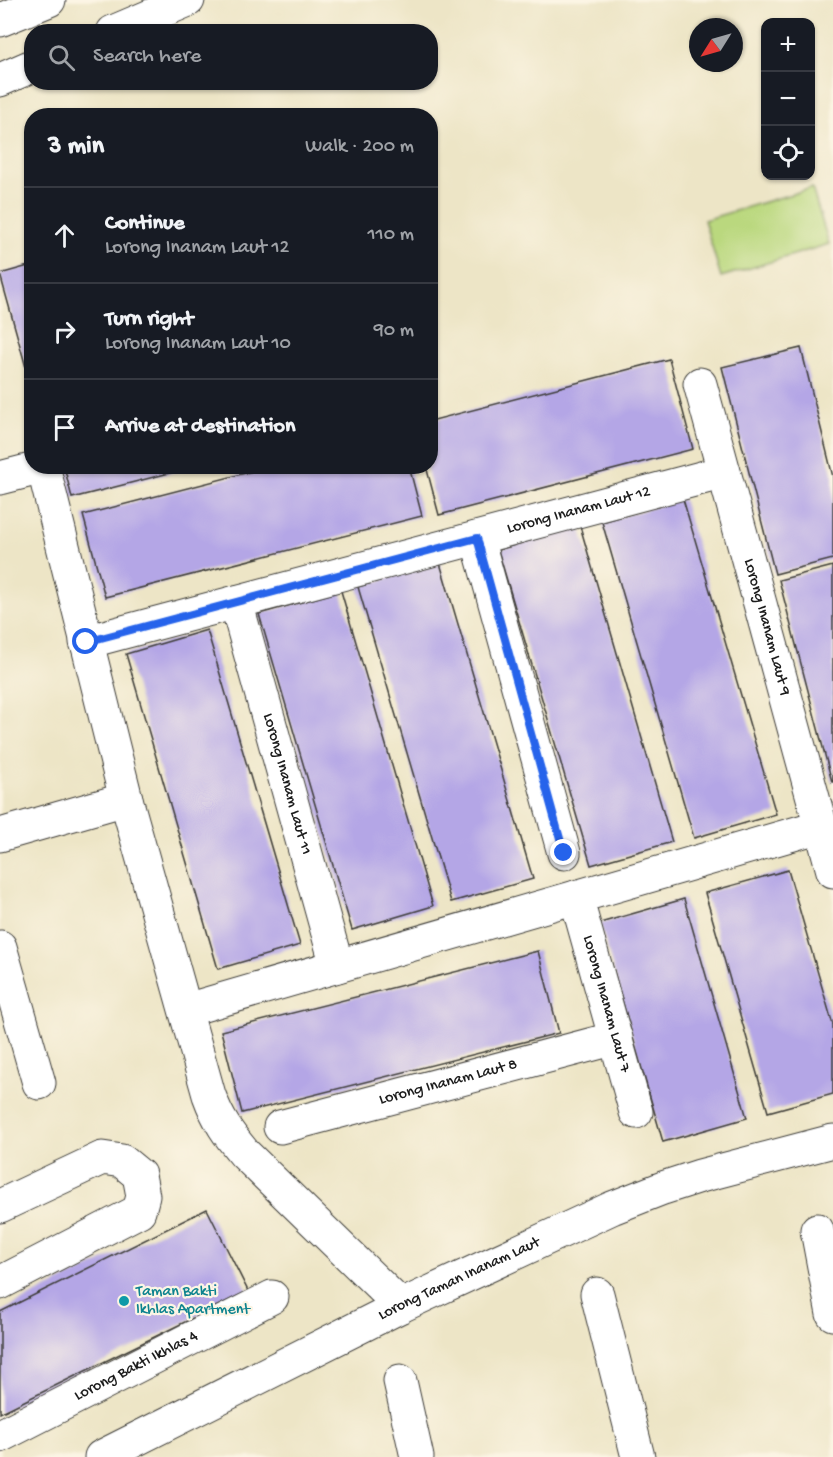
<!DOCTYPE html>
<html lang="en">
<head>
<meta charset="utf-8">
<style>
  body { margin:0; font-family:"Gochi Hand",sans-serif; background:#242831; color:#f1f3f6 }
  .controls { position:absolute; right:18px; top:18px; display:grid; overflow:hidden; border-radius:12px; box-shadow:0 2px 4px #0004 }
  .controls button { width:54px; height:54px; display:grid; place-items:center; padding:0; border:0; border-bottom:2px solid #363941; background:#171b24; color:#f1f3f6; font:30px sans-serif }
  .compass { position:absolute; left:689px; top:18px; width:54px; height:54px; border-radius:50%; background:#171b24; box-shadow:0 2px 4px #0004; rotate:233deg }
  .stop { position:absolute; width:18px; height:18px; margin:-14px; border:4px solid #2563eb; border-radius:50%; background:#fff }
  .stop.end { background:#2563eb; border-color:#fff; box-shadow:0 2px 6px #0008 }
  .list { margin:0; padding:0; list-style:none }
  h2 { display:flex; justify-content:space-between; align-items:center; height:78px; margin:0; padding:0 24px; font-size:26px }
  h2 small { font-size:20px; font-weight:400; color:#9ea1a6 }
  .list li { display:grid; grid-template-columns:39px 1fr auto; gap:18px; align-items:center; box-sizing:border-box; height:96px; padding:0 24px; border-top:2px solid #363941 }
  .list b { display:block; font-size:22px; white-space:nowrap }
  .list p { margin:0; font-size:20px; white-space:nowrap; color:#9ea1a6 }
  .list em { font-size:20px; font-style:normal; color:#9ea1a6 }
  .icon { flex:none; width:33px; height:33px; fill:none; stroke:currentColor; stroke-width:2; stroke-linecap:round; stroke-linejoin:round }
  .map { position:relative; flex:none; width:833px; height:1457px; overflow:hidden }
  .search { position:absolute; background:#171b24; box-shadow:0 2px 4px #0004; left:24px; top:24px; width:414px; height:66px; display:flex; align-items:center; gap:15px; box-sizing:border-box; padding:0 21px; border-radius:24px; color:#9ea1a6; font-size:22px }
  .panel { position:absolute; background:#171b24; box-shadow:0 2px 4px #0004; left:24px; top:108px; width:414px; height:366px; border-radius:24px }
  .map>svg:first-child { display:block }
</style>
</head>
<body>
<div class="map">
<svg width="833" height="1457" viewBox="0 0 833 1457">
  <rect width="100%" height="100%" fill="#fcf5e5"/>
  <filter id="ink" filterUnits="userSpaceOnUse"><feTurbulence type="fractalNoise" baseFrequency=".0167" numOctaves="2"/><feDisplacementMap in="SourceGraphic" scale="12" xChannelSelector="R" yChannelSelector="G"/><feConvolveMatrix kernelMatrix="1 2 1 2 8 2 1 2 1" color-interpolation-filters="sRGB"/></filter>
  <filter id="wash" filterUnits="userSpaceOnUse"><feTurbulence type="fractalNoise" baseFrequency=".008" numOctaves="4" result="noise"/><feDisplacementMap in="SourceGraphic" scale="24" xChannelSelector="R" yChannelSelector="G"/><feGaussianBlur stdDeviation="1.35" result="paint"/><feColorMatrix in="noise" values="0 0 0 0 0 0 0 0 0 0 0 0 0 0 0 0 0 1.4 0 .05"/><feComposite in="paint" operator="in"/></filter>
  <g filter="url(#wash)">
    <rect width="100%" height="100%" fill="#ede5c6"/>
    <path fill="#bad87e" stroke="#6b7a4d" stroke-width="1.5" d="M812,188L829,244L721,277L704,220Z"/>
    <g id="blocks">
      <g fill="#b4a6e6">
        <path d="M32,265V369L27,371L0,274Z"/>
        <path d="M801,348L833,477V559L775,574L722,367Z"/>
        <path d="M669,359L693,449L439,515L426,466H430V421Z"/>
        <path d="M64,466H193V467L72,498Z"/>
        <path d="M273,466H409L422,516L105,597L83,515Z"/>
        <path d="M683,499L776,814L694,838L602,522Z"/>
        <path d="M580,526L672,842L591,865L498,550Z"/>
        <path d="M440,563L533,879L451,902L358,587Z"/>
        <path d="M833,566V782H832L779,580Z"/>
        <path d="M341,591L433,906L352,930L259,614Z"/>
        <path d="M207,630L300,945L218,969L126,654Z"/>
        <path d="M788,870L833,1025V1094L768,1112L705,893Z"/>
        <path d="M684,899L747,1118L663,1142L600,923Z"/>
        <path d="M538,951L559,1033L242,1113L221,1031Z"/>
        <path d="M207,1209L248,1291L0,1413V1312Z"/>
      </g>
    </g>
  </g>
  <g filter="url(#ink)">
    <use href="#blocks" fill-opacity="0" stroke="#3b3a36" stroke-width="1.5"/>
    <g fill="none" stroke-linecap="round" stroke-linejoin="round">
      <g stroke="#3b3a36" stroke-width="35">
        <g id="minor">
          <path id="s1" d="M700,384L833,871"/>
          <path d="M43,466L126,799L209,1095C218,1120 228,1134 245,1154L401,1306"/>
          <path d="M0,478L43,467"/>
          <path d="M477,538L564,853"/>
          <path id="s2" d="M236,602L337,966"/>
          <path id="s3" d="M86,642L724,472"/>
          <path d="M0,835L126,799"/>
          <path id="s4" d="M576,897L636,1112"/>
          <path d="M0,947L39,1083"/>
          <path d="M186,1010L821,826"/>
          <path id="s5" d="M280,1127L616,1038"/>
          <path d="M0,1206L102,1158L122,1161L139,1175L143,1196L139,1211L0,1283"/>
          <path d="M817,1230L833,1314"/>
          <path d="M597,1294L638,1457"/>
          <path d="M400,1381L417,1457"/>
          <path id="s6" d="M0,1436L272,1297"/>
        </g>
      </g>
      <g stroke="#3b3a36" stroke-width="35">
        <g id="major">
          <path id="s7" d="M101,1457L401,1306L612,1208L663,1188L700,1176L833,1141"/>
        </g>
      </g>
      <g stroke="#3b3a36" stroke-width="35">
        <g id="highway">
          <path d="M0,20L49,0"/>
          <path d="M113,32L188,0"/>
          <path d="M0,80L32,66"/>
        </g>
      </g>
      <use href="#minor" stroke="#fff" stroke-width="33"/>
      <use href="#major" stroke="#fff" stroke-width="33"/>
      <use href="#highway" stroke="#fff" stroke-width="33"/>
    </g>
  </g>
  <g fill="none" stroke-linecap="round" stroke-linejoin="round" filter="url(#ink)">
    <path stroke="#2563eb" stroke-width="8" d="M86,642L477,538L564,853"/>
  </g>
  <circle fill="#0f9aa8" stroke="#fcf5e5" stroke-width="2" cx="124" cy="1301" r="6"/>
  <g text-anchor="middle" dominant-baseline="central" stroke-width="4.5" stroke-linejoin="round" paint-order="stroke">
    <g font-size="16" fill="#1c1c1c" stroke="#fcf5e5">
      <text stroke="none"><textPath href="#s3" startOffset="510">Lorong Inanam Laut 12</textPath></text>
      <text stroke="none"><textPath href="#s1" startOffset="252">Lorong Inanam Laut 9</textPath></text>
      <text stroke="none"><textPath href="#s2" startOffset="189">Lorong Inanam Laut 11</textPath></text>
      <text stroke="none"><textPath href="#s4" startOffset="111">Lorong Inanam Laut 7</textPath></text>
      <text stroke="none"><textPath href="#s5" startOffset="174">Lorong Inanam Laut 8</textPath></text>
      <text stroke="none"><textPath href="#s7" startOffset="400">Lorong Taman Inanam Laut</textPath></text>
      <text stroke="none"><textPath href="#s6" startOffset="153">Lorong Bakti Ikhlas 4</textPath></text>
    </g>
    <g font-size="16" fill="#0d838f" stroke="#fcf5e5" text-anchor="start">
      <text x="136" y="1292">Taman Bakti<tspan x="136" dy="18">Ikhlas Apartment</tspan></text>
    </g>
  </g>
</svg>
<div class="controls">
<button>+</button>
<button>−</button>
<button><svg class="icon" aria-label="locate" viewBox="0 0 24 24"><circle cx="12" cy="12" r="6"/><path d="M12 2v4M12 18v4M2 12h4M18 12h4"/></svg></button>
</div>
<svg class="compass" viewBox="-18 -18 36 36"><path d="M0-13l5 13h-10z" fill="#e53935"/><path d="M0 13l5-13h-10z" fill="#9ea1a6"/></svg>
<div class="stop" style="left:86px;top:642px"></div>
<div class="stop end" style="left:564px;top:853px"></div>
<div class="search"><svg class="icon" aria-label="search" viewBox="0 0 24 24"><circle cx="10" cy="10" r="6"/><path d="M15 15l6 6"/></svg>Search here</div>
<section class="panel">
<h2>3 min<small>Walk · 200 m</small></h2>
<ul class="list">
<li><svg class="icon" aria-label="ahead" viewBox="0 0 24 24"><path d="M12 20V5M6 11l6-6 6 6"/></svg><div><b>Continue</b><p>Lorong Inanam Laut 12</p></div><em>110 m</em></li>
<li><svg class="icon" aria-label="right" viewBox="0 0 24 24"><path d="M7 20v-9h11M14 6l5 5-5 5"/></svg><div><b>Turn right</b><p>Lorong Inanam Laut 10</p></div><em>90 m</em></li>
<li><svg class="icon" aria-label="arrive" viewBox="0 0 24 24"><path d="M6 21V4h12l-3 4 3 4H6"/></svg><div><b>Arrive at destination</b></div></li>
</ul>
</section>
</div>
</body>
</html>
